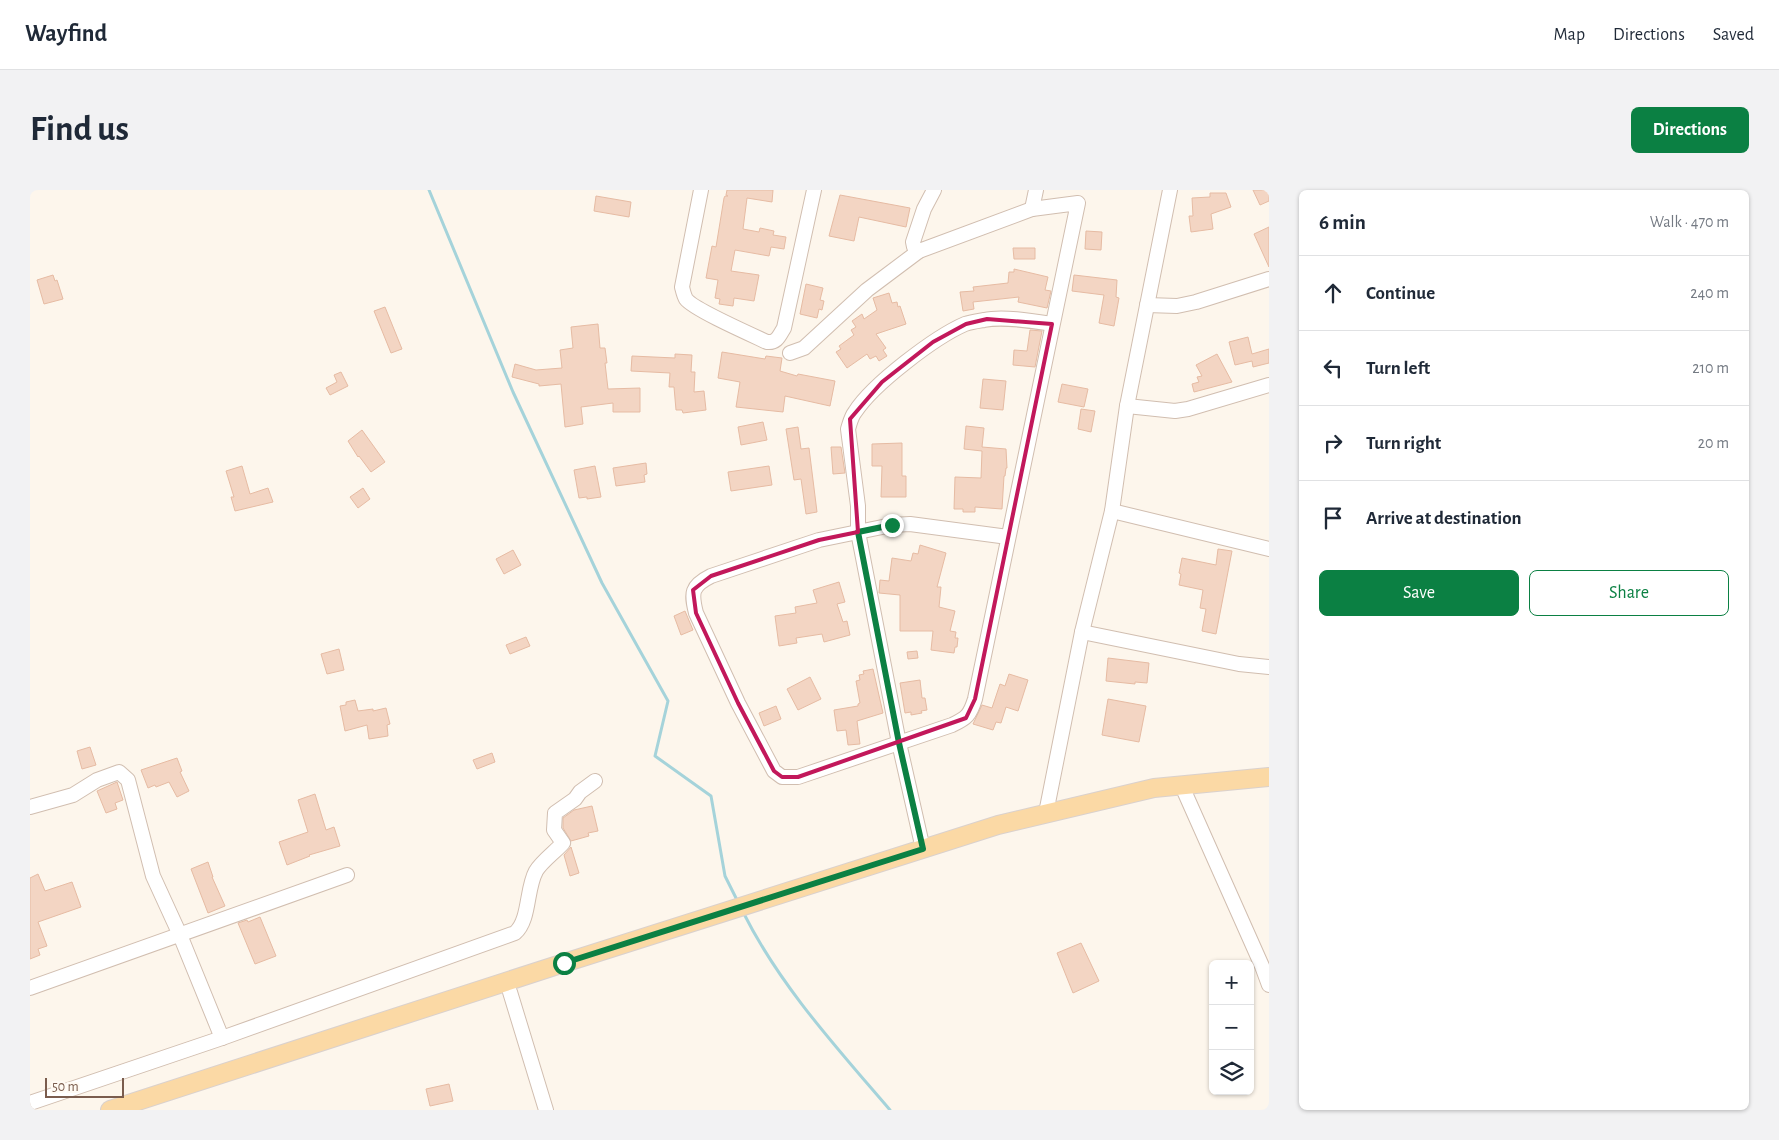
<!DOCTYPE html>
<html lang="en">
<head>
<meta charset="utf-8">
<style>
  body { margin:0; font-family:"Alegreya Sans",sans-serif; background:#f2f2f3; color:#1f2937 }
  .controls { position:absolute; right:15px; bottom:15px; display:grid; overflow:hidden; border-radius:8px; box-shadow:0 1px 4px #0004 }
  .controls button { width:45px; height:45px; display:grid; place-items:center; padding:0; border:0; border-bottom:1px solid #e0e1e3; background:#fff; color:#1f2937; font:25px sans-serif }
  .scale { position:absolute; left:15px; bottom:12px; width:79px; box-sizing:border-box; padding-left:5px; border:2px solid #7a5c4d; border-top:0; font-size:14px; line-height:18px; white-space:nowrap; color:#7a5c4d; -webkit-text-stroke:4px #fffaf3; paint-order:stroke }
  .stop { position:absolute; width:15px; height:15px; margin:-11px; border:4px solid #0b8043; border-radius:50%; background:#fff }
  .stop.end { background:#0b8043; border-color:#fff; box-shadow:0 1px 5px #0008 }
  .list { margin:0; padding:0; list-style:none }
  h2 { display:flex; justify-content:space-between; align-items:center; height:65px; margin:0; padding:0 20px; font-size:21px }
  h2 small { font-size:16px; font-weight:400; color:#747a83 }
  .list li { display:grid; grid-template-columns:32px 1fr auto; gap:15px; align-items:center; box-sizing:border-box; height:75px; padding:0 20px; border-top:1px solid #e0e1e3 }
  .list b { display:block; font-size:19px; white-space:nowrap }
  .list em { font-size:16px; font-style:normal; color:#747a83 }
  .actions { display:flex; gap:10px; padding:15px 20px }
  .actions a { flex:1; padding:11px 0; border:1px solid #0b8043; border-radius:8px; text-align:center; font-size:18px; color:#0b8043 }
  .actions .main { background:#0b8043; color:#fff }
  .icon { flex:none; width:28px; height:28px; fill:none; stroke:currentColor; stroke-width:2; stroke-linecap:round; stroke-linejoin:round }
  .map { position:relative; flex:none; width:1239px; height:920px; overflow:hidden; border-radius:8px }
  header { display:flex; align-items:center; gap:30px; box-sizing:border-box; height:70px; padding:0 25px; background:#fff; border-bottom:1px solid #e0e1e3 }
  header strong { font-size:24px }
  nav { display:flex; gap:28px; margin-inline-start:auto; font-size:18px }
  .intro { display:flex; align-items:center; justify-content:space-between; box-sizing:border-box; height:120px; padding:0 30px }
  h1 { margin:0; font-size:35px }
  .button { padding:12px 22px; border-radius:8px; background:#0b8043; color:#fff; font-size:18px; font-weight:700 }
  main { display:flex; gap:30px; padding:0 30px }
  aside { flex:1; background:#fff; border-radius:8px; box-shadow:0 1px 4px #0004 }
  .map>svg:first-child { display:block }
</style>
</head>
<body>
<header>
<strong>Wayfind</strong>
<nav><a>Map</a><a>Directions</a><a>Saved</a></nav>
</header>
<div class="intro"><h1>Find us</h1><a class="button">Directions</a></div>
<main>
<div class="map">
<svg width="1239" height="920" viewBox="0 0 1239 920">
  <rect width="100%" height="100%" fill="#fdf6ec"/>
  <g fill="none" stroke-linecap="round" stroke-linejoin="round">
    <g stroke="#a5d3da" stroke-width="3">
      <path d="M399,0L483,202L572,393L638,511L625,566L681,606L695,686L708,712"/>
      <path d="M713,722C750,796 807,858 860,920"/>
    </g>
  </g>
  <g fill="#f3d5c3" stroke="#e6bba3">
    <path d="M697,0H743L742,12L717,8L713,39L729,42L730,38L744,41L743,45L756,47L754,59L741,57L739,66L705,60L701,81L729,85L724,111L704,108L703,116L689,114L690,109L685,108L688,90L676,88L682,56L686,57L694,8L695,6H698L696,5Z"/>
    <path d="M1223,0H1239V11L1230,15Z"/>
    <path d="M1180,3H1196L1201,17L1181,24L1183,39L1161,42L1159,26H1163L1162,8L1180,7Z"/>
    <path d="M810,5L880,18L876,37L829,27L824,51L799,46Z"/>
    <path d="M566,6L601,12L599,27L564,21Z"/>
    <path d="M1239,37V77L1224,44Z"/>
    <path d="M1056,41L1072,42L1071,60L1055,59Z"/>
    <path d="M983,58H1005V69H984Z"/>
    <path d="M984,79L1018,87L1015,100L1021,101L1017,118L988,112L989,107L943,112L944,119L933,121L930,102L944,101L943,97L978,93L979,82H984Z"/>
    <path d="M23,85L25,91L27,90L33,109L14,114L7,90Z"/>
    <path d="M1044,85L1087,90L1086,107L1089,108L1084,136L1069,133L1074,105L1042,101Z"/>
    <path d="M776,94L793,98L790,110L794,111L792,120L789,119L787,128L770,124Z"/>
    <path d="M859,103L862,113L867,112L868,117L870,116L876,134L846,144L856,158L853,160L857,166L849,171L846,166L840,169L837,164L817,178L806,162L811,159L809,156L824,145L821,140L826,137L822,131L832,124L834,129L847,120L843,108Z"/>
    <path d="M355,117L372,159L361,163L344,121Z"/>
    <path d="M568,134L570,158H575L577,173H575L578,199L610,198V222H583V213L551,217L553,234L535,237L531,194L509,196V194L482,187L485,174L506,180L532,178L530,160L543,158L541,137Z"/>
    <path d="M1000,140L1012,141L1005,177L983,175L984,160L997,161Z"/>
    <path d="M1218,147L1222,164L1239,159V173L1223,177L1222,171L1205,175L1199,152Z"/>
    <path d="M692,162L735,169L736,166L752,168L750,181L767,186L768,184L805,191L800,216L755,206L753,222L706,217L710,192L688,188Z"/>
    <path d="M645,164L662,165L661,182H665L664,202L674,201L676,220L653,223L652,220H646L644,197H639L640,183L601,181L602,166L645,168Z"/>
    <path d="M1187,164L1202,192L1164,202L1162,194L1169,192L1167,187L1172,186L1166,175Z"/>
    <path d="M311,182L318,196L300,205L296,198L307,192L304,185Z"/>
    <path d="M953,189L976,191L973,220L950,218Z"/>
    <path d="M1032,194L1058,199L1054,217L1028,212Z"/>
    <path d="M1051,219L1065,221L1061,242L1048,239Z"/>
    <path d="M733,232L737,250L711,255L708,237Z"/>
    <path d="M936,236L954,238L952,257L976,259L977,278H976L975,286H974L972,319L945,317V322H933V319H924L925,287L951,288L952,261L934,259Z"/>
    <path d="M768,237L771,259L779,258L787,322L776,324L771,289L764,290L756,239Z"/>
    <path d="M332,240L355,272L341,282L329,266L328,267L318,251Z"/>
    <path d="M872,253V286H876V307H851L852,276H842V254Z"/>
    <path d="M801,257H811L815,283L803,284Z"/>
    <path d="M616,273L617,284L614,285L615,292L586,296L583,278Z"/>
    <path d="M212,276L220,304L238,298L243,312L205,321L201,307H204L196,281Z"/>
    <path d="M565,276L571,307L557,309V307L549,308L544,280Z"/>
    <path d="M739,276L742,295L701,301L698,282Z"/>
    <path d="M333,298L340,309L328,318L320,307Z"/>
    <path d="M890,355L916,363L907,397H911L909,417L925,421L920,441L926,442L925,448H928L927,457H925L924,463L901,460L903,441H870V405L849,403L850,390L859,391L862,368L881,371L883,363L888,364Z"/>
    <path d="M1188,359L1202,361L1186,444L1172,441L1176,419L1170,418L1173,400L1149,395L1151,384L1149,383L1152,368L1186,375Z"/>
    <path d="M483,360L491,375L474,384L466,369Z"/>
    <path d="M809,392L815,412L807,414L813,432L817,431L820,445L794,452L792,444L766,448L767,453L749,456L745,426L766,423L765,417L787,413L783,400Z"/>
    <path d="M655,421L663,440L651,445L644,426Z"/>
    <path d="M496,447L500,456L480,464L476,455Z"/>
    <path d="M309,459L314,480L297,484L291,464Z"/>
    <path d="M887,461L888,468L878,469L877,462Z"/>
    <path d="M1078,468L1119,473L1117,493L1105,492V494L1076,491Z"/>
    <path d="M843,479L853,523L827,531L830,554L818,555L816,540L807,541L804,520L828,516V514L830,513L826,491L830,490L829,485L834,484L833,481Z"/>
    <path d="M979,484L998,490L988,521L976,517L971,533L966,532L963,540L943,534L952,515L962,518L970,494L975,496Z"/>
    <path d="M780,487L791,509L768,520L757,499Z"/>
    <path d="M890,490L892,508H895L897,520L891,521L892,523L881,525V522L875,523L870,493Z"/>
    <path d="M1078,509L1116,516L1109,552L1072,545Z"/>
    <path d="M325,510L328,521L343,519V521L356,518L360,534L357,535L358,546L339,549L337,535L315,541L310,516L316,515V512Z"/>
    <path d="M746,516L751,529L734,536L729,523Z"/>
    <path d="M60,557L66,575L52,579L47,561Z"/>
    <path d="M462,563L465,572L447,579L443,570Z"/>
    <path d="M147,568L152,581L150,582L159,601L147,607L139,592L126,597L125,595L118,598L111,580Z"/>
    <path d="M87,592L93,610L85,613L87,619L76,623L67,601Z"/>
    <path d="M285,604L296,640L304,637L310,656L279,665L280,666L257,675L249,652L278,642L268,610Z"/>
    <path d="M562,616L568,641L558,643L559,646L541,651L533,638V628L544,620Z"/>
    <path d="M541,657L549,683L540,686L534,665Z"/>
    <path d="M178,672L183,687H182L195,716L178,723L161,679Z"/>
    <path d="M8,684L15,701L42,692L51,717L8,732L17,756L8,759L10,765L0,769V688Z"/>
    <path d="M230,727L246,766L225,774L208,733L217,730L218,732Z"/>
    <path d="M1051,753L1069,791L1043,803L1027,763Z"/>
    <path d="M419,894L423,911L400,916L396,899Z"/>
  </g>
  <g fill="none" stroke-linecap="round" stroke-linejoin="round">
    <g stroke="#d1beb0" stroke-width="16">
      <g id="minor">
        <path d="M671,0L652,97C653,101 654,106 656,109C663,119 722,145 737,152C747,153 749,146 754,138L784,0"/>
        <path d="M904,0L894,19L883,52L884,57L889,61L1002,19L1048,13L945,509C940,525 937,528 922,535L768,587H752L744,581L708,513L666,423C661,403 661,396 681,386L789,350L862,335L880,334L978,347"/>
        <path d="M1002,19L1006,0"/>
        <path d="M1117,115L1147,116L1166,112L1239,89"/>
        <path d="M760,163L774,158L837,100L889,61"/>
        <path d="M1097,216L1145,221L1158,219L1239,195"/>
        <path d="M1082,321L1239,359"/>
        <path d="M1052,442L1209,474L1239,477"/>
        <path d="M1155,603L1232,776L1239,795"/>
        <path d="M0,617L43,605L67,590L89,582L98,590L123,686L150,745L192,848"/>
        <path d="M1016,623L1052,442L1082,321L1097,216L1140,0"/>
        <path d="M893,659L869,553L828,342V316L818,239C820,233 821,227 825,222C843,194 905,147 935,134C941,132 948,131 954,130C973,126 1003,131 1022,134"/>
        <path d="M0,798L317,685"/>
        <path d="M480,802L516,920"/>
        <path d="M0,913L192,848L485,743C500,730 496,699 506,681C512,671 525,662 533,653L524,640L525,623L545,609L550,602L565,591"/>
      </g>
    </g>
    <g stroke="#dad1cd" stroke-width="20">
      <path id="major" d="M80,920L534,773L968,635L1124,598L1239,587"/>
    </g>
    <use href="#minor" stroke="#fff" stroke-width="14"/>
    <use href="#major" stroke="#fbd9a5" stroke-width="18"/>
  </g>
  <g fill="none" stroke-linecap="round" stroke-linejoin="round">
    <path stroke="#0b8043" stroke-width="6" d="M534,773L893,659L869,553L828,342L862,335"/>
  </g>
  <path fill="none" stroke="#c2185b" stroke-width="4" stroke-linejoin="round" d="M957,129L1022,134L945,509L936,528L768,587H752L744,581L708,513L666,423L663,400L681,386L789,350L828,342L820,229L852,192L903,152L936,134Z"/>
</svg>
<div class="controls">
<button>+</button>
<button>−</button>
<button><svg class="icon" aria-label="layers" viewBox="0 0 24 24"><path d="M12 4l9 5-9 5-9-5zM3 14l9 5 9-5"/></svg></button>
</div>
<div class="scale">50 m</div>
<div class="stop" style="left:534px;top:773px"></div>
<div class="stop end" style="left:862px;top:335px"></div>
</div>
<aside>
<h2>6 min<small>Walk · 470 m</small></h2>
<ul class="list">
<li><svg class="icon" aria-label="ahead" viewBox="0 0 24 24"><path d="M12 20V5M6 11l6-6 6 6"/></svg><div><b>Continue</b></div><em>240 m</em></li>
<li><svg class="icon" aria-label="left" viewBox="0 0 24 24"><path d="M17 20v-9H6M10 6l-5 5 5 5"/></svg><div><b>Turn left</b></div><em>210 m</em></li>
<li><svg class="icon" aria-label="right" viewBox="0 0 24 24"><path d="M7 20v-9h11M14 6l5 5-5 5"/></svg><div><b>Turn right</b></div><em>20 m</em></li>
<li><svg class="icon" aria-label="arrive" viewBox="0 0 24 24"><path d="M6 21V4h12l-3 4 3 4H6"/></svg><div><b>Arrive at destination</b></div></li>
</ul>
<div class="actions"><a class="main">Save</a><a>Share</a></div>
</aside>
</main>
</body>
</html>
